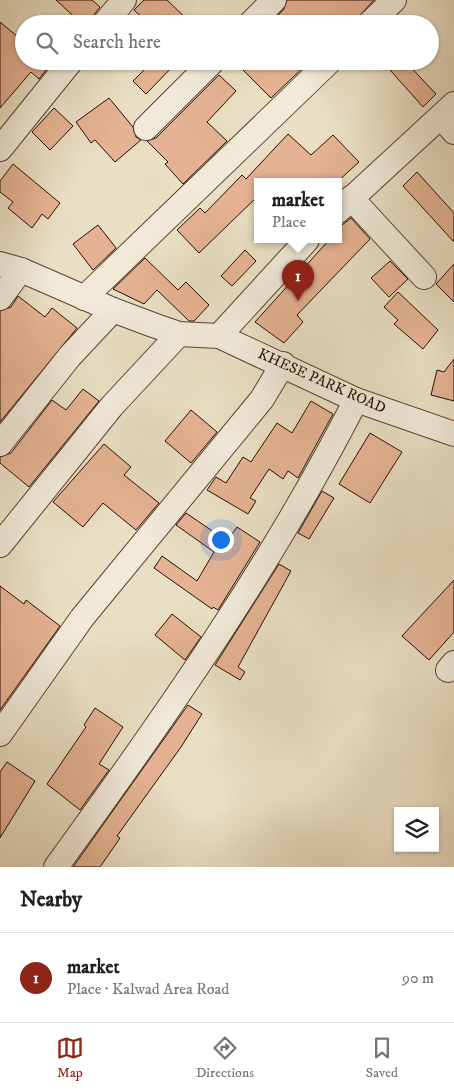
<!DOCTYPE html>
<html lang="en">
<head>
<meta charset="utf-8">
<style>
  body { margin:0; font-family:"IM FELL DW Pica",serif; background:#f2f2f2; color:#202124 }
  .controls { position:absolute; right:15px; bottom:15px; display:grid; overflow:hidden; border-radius:0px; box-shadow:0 1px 4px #0004 }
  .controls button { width:45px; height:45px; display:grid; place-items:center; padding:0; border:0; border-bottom:1px solid #e0e0e0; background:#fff; color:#202124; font:25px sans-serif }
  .you { position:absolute; left:220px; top:539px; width:18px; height:18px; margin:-12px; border:4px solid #fff; border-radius:50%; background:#1a73e8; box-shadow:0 0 0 8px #1a73e833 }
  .badge { display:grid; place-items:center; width:32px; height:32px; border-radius:50%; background:#8f2418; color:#fff; font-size:16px; font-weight:700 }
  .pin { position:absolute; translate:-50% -41px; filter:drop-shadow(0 1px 2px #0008) }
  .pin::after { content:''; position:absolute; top:26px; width:18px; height:15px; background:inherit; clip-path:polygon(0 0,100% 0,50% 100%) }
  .popup { position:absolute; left:254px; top:178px; width:88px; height:65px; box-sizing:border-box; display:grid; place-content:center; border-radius:0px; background:#fff; filter:drop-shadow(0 1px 4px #0005); font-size:16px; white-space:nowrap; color:#757577 }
  .popup b { font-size:19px; color:#202124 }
  .popup::after { content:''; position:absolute; left:50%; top:100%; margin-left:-10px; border:10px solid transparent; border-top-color:#fff }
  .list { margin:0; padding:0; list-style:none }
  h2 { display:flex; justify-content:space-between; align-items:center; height:65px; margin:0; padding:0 20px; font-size:21px }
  h2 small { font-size:16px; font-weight:400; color:#757577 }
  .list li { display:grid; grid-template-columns:32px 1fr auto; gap:15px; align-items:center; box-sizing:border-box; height:90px; padding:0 20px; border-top:1px solid #e0e0e0 }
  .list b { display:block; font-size:19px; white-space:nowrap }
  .list p { margin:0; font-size:16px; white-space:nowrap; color:#757577 }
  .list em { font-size:16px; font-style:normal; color:#757577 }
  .icon { flex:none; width:28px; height:28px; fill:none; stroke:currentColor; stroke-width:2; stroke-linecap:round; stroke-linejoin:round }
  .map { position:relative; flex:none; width:454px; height:867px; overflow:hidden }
  .search { position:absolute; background:#fff; box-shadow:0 1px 4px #0004; left:15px; right:15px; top:15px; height:55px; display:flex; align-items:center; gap:12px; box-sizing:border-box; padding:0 18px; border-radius:28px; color:#757577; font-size:19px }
  .sheet { height:155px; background:#fff }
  nav { display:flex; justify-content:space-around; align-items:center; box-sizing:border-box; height:70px; border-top:1px solid #e0e0e0; background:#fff; font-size:14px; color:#757577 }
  nav a { display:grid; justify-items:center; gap:2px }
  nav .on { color:#8f2418 }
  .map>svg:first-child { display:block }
</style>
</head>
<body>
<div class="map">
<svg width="454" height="867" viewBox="0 0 454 867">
  <rect width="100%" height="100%" fill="#eadfc4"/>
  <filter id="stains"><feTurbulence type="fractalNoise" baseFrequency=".004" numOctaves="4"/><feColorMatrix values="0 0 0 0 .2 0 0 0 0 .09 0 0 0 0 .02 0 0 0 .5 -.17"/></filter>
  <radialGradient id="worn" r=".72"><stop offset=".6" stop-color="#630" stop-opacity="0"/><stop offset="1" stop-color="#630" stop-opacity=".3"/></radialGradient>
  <g fill="#e5b393" stroke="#290d03">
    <path d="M56,0H92L100,7L93,16L91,24H82Z"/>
    <path d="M144,0H167L192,24H149L134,10Z"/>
    <path d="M287,0H374L352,24H270L284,9Z"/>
    <path d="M0,22L24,42V61H47L50,65L39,79L31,72L0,108Z"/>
    <path d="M153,61H178L146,94L133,81Z"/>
    <path d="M234,61H310L271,98Z"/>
    <path d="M382,61H405L436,94L423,107Z"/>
    <path d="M219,75L236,91L207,122L227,141L183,184L165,164L168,162L147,141L156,138Z"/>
    <path d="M109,98L133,127L136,137L141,140L115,162L95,140L91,143L76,122Z"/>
    <path d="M54,108L73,126L50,150L32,132Z"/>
    <path d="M288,134L311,155L333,135L359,162L337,182H258V196L199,253L177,230L200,208L205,213L242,175L246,179Z"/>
    <path d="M13,164L60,203L48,219L42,214L32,228L8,208L13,202L0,192V181Z"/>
    <path d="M417,172L454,213V242L403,186Z"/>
    <path d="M351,218L370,239L297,315L303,322L284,343L255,322L329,240H338V228Z"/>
    <path d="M98,225L116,248L93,270L73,244Z"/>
    <path d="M245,250L256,261L232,286L221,276Z"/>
    <path d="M145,258L178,290L186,282L209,305L194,321H189L157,290L144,304L113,289Z"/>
    <path d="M390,261L408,279L389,297L371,278Z"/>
    <path d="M454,264V302L436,284Z"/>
    <path d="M398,292L438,330L423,349L394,324L398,320L384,307Z"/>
    <path d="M18,296L45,317L52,308L77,328L0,422V311L11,307Z"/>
    <path d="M454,359V401L431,395L437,370L444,372Z"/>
    <path d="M83,389L99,401L29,487L0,463V457L11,453L52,400L66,410Z"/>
    <path d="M311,401L333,414L298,478L288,471L283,479L269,469L250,498L256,501L248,514L207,490L216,477L226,483L243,457L251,462L277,423L292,433Z"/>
    <path d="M191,410L217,432L191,463L165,441Z"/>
    <path d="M370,433L402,452L370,503L339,484Z"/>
    <path d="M104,444L131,467L124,475L159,503L136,530L103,503L83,527L53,502Z"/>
    <path d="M322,491L334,498L309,539L298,533Z"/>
    <path d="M186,513L227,541L237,527L260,542L218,610L213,607L212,609L154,568L162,556L197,581L214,552L176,525Z"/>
    <path d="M279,564L291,571L238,667L245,672L240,680L215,665Z"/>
    <path d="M454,580V632L429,660L402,636Z"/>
    <path d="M0,586L24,604L26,600L60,626L0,710Z"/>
    <path d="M172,614L201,637L185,660L155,635Z"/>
    <path d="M188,705L202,714L181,747L117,836L120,838L100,867H73Z"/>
    <path d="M95,708L123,727L99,764L109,770L80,810L47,784L86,727L84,725Z"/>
    <path d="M7,762L35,781L0,838V772Z"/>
  </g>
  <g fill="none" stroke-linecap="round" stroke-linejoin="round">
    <g stroke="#594233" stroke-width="26">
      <g id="minor">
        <path d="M104,24L124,0"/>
        <path d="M250,24L274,0"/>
        <path d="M369,24L394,0"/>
        <path d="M441,117L454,132"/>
        <path d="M146,128L213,61"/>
        <path d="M0,149L71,61"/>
        <path d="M351,198L424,277"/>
        <path d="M338,211L454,104"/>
        <path d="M0,264L21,270L113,310L153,325L179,334L219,336L356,400L454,434"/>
        <path d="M0,298L21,270"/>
        <path d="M84,298L330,61"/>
        <path d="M219,336L307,240"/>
        <path d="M0,444L70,356L113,310"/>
        <path d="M0,545L112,406L179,334"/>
        <path d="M448,670L454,663"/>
        <path d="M0,734L82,618L262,399L283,364"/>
        <path d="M56,867C165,717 272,565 356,400"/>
      </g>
    </g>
    <use href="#minor" stroke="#f1ead9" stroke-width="24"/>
  </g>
  <g text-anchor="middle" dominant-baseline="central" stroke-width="4" stroke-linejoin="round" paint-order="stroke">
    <g font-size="15" fill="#290d03" stroke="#f1ead9">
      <text transform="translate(322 381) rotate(24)">KHESE PARK ROAD</text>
    </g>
  </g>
  <rect width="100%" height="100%" filter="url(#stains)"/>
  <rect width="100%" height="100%" fill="url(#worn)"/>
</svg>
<div class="controls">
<button><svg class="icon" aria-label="layers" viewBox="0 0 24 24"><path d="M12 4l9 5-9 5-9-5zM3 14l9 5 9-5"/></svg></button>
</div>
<div class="you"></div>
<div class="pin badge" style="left:298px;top:301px">1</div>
<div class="popup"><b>market</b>Place</div>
<div class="search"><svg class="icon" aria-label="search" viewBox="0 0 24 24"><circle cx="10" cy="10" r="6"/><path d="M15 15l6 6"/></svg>Search here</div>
</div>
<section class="sheet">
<h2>Nearby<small></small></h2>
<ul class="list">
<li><span class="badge">1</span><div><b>market</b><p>Place · Kalwad Area Road</p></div><em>90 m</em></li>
</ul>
</section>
<nav>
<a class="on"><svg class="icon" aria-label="map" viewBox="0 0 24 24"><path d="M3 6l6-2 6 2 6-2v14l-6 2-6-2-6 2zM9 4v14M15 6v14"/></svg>Map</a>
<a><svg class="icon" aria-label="directions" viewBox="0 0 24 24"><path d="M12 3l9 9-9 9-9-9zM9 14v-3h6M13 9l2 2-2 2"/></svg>Directions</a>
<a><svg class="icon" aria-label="saved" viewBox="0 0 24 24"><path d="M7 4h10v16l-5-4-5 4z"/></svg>Saved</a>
</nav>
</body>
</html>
